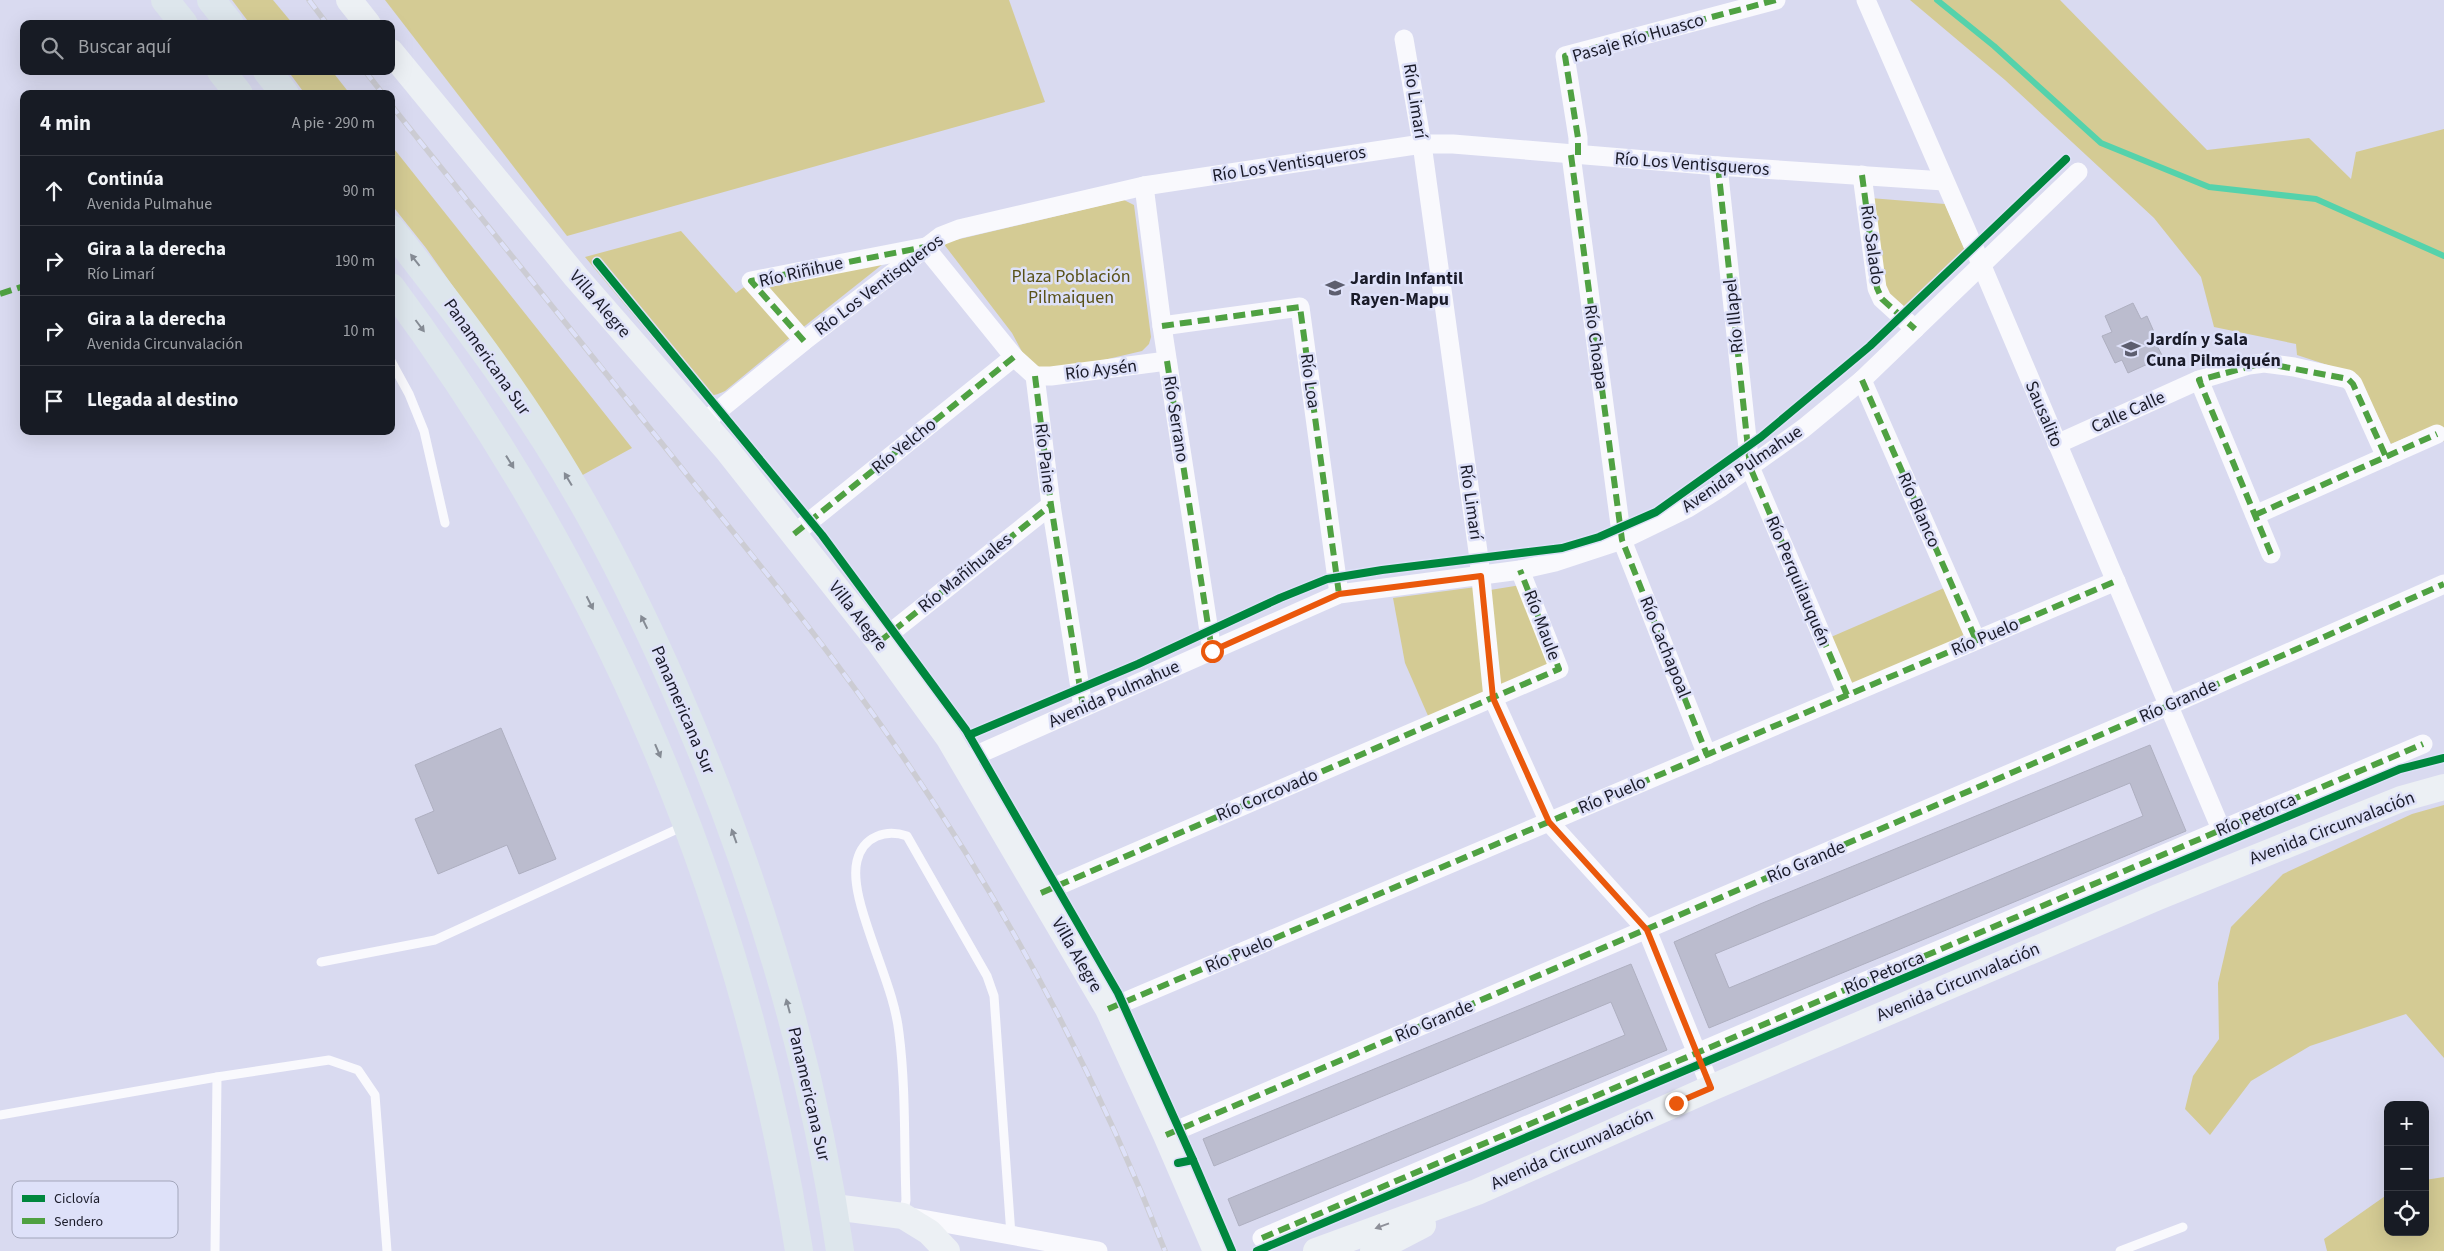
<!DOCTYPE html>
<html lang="es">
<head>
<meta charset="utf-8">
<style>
  body { margin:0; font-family:"Source Sans 3",sans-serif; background:#20242c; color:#f1f3f6 }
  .controls { position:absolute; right:15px; bottom:15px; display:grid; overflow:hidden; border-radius:10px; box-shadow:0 5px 20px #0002 }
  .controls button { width:45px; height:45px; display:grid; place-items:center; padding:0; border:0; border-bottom:1px solid #363941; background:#171b24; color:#f1f3f6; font:25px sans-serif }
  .stop { position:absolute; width:15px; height:15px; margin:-11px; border:4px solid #ea580c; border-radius:50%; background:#fff }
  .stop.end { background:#ea580c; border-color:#fff; box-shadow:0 1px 5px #0008 }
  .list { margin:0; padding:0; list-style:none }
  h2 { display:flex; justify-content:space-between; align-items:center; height:65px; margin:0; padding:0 20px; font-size:21px }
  h2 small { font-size:16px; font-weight:400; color:#9ea1a6 }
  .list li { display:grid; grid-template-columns:32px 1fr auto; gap:15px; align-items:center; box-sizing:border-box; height:70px; padding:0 20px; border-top:1px solid #363941 }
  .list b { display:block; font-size:19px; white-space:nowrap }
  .list p { margin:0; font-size:16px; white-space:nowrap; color:#9ea1a6 }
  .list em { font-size:16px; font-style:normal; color:#9ea1a6 }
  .icon { flex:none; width:28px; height:28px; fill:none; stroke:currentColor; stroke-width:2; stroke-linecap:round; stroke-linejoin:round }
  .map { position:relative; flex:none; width:2444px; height:1251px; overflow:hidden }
  .search { position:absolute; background:#171b24; box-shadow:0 5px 20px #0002; left:20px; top:20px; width:375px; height:55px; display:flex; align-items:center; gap:12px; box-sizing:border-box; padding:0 18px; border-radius:10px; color:#9ea1a6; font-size:19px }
  .panel { position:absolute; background:#171b24; box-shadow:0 5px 20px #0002; left:20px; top:90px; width:375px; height:345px; border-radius:10px }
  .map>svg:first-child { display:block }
</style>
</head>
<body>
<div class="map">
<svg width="2444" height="1251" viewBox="0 0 2444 1251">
  <rect width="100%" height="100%" fill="#d9daf0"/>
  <g fill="#d4cb94">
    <path d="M232,0H273L293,24H250Z"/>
    <path d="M385,0H1009L1045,102L567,236Z"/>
    <path d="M1910,0H2060L2207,150L2309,138L2351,179L2356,152L2444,129V442L2436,425L2391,444L2358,375L2297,355L2296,344L2214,327L2201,277L2154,218L2005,80Z"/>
    <path d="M288,71H332L350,94H305Z"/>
    <path d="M391,145L632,448L579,477L531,397L426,248L391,204Z"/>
    <path d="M1870,198L1945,204L1967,255L1910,312L1885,290Z"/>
    <path d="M1124,200L1134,205L1151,337L1149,344L1142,351L1035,376L1012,333L943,243Z"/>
    <path d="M681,231L736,293L747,285L792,336L725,391C713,397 706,397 695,389L585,257Z"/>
    <path d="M893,256L801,329L758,282Z"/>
    <path d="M1521,585L1553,664L1501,686L1490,590Z"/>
    <path d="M1476,587L1487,694L1429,718L1405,663L1393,598Z"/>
    <path d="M1944,588L1965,637L1853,687L1831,637Z"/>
    <path d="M2444,805V1058L2406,1014L2310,1046L2251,1081L2210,1135L2185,1109L2193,1076L2219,1039L2218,983L2231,927L2283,874L2412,814Z"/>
    <path d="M2444,1177V1251H2327L2324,1239L2388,1194V1232H2425V1180Z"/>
  </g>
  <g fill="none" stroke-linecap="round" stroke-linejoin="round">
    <path stroke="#55d2ab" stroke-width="6" d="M1937,0L1994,46L2101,143L2209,187L2316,199L2444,256"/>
  </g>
  <g fill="#bbbcce" stroke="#aeafc0" fill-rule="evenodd">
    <path d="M2133,303L2141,319L2147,316L2158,341L2155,342L2163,357L2128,373L2122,360L2115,363L2102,336L2112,332L2105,316Z"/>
    <path d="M501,728L556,859L519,874L507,845L438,874L415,819L434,811L415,765Z"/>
    <path d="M2150,745L2186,831L1709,1028L1674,942L1760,904ZM2130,783L2143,816L1729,988L1715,954Z"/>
    <path d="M1631,964L1667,1050L1239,1226L1228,1199L1625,1035L1611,1002L1214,1166L1203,1139Z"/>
  </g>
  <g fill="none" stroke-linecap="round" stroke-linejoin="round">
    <g stroke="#f9f9fd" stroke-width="9">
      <path d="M391,361L409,394L424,431L445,523"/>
      <path d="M321,962L435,940L684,826"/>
      <path d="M0,1115L217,1077L329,1060L358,1070L375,1095L387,1251"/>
      <path d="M903,1215L906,1200C904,1145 906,1088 899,1033C896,1005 884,975 875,949C867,925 851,885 857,861C863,836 886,829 907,836L987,976L994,996L1011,1235"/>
      <path d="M215,1251L217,1077"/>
      <path d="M2120,1251L2183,1227"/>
    </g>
    <g stroke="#f9f9fd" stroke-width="19">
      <path d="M1866,0L1982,266L2221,829"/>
      <path d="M1404,39L1422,144L1479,559L1493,698L1549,822L1647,930L1711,1088"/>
      <path d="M1571,155L1622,540L1707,755"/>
      <path d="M1578,155V138L1565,56L1776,0"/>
      <path d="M1718,166L1750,467L1847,695"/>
      <path d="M1862,175L1877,288L1882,299L1915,329"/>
      <path d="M1144,186L1162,326L1212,651"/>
      <path d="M1162,326L1300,307L1339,594"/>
      <path d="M804,341L751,281L925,247L1014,357L1035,376L1051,505L1083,707"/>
      <path d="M1035,376H1051L1167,361"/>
      <path d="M1862,380L1976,640"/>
      <path d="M2199,380L2271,554"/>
      <path d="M703,423L804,341L941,236L959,229L1144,186L1422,144H1453L1718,166L1944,181"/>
      <path d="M2057,444L2199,380L2249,365L2264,363L2294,367L2348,379L2353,384L2386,457"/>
      <path d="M2255,515L2437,434"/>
      <path d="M794,534L1014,357"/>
      <path d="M879,642L1051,505"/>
      <path d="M963,761L1339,594L1520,570L1555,562L1622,540L1688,508L1720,488L1804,428L1862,380L2078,172"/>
      <path d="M1041,893L1559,669L1520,570"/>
      <path d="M1108,1009L2116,581"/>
      <path d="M1166,1135L2170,705L2444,584"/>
      <path d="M911,1217L1098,1251"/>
      <path d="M1262,1238L2423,744"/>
    </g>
    <g stroke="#ecf0f4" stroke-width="26">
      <path d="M349,0L368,24"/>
      <path d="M391,52L576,277L727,450L879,642L948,737L1108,1009L1166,1135L1216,1251"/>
      <path d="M834,1207L903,1216L929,1232L947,1251"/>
      <path d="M1316,1251L1477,1192L1711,1088L2158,897L2401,799L2444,787"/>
      <path d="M1373,1251L1423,1225"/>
    </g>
    <g stroke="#dde6ec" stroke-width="28">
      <path d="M165,0L184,24"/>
      <path d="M211,0L230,24"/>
      <path d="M221,71L239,94"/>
      <path d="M267,71L285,94"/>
      <path d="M391,229C445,298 498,366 545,440C595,518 637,602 674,686C753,866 812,1056 840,1251"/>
      <path d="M391,287C606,577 743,895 799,1251"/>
    </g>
    <g stroke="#ccccd3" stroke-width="5.5">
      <g id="rail">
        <path d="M309,0L327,24"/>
        <path d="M365,71L383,94"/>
        <path d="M391,105C491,231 592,355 692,481C761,566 830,651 892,741C1003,900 1095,1071 1165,1251"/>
      </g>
    </g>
    <use href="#rail" stroke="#dee1f9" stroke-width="4" stroke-dasharray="11" stroke-linecap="butt"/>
    <g stroke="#4fa142" stroke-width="6" stroke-dasharray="12 6" stroke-linecap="butt">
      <path d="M1571,155L1622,540L1707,755"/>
      <path d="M1578,155V138L1565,56L1776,0"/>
      <path d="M1718,166L1750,467L1847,695"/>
      <path d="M1862,175L1877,288L1882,299L1915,329"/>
      <path d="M0,294L24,286"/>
      <path d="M1162,326L1300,307L1339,594"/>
      <path d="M804,341L751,281L925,247"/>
      <path d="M1167,361L1212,651"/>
      <path d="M1035,376L1051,505L1083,707"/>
      <path d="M1862,380L1976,640"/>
      <path d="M2255,515L2437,434"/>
      <path d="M794,534L1014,357"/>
      <path d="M2271,554L2199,380L2264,363L2348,379L2353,384L2386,457"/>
      <path d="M879,642L1051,505"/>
      <path d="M1041,893L1559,669L1520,570"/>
      <path d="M1108,1009L2116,581"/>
      <path d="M1166,1135L2170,705L2444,584"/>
      <path d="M1262,1238L2423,744"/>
    </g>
    <g stroke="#dee1f9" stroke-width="11">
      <g id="cycleway">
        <path d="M597,262L822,535L966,730L1118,993L1193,1160"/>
        <path d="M969,735L1138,664L1280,598L1327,579L1382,570L1562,548L1599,537L1656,512L1761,437L1870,346L2066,159"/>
        <path d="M1178,1163L1193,1160L1232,1251"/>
        <path d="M1257,1251L2400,769L2444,758"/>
      </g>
    </g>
    <use href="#cycleway" stroke="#00873e" stroke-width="8"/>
  </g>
  <defs><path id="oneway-solid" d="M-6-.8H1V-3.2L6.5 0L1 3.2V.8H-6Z" transform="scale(1.25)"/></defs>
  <g fill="#858b94">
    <use href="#oneway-solid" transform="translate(415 260) rotate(-128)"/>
    <use href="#oneway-solid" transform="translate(420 326) rotate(53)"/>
    <use href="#oneway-solid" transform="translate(510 462) rotate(58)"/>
    <use href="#oneway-solid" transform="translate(568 479) rotate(-121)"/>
    <use href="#oneway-solid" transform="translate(590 603) rotate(63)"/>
    <use href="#oneway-solid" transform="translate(644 622) rotate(-116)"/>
    <use href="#oneway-solid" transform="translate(658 751) rotate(67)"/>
    <use href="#oneway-solid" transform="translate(734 836) rotate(-110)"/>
    <use href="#oneway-solid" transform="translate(788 1006) rotate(-105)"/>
  </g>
  <use fill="#8e9099" href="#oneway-solid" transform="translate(1382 1226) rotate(160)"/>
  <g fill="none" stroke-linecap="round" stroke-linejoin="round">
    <path stroke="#ea580c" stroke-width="6" d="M1212,651L1339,594L1481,576L1493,698L1549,822L1647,930L1711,1088L1676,1103"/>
  </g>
  <defs>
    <g id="school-bare" transform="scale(1.5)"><path d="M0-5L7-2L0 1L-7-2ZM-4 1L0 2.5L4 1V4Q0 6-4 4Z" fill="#5d5e6f" stroke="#dee1f9" stroke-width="2.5" paint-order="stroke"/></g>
  </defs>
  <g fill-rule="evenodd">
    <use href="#school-bare" x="1335" y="288"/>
    <use href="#school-bare" x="2131" y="349"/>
  </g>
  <g text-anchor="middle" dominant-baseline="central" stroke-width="5" stroke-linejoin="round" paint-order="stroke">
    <g font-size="18" fill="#1a1b29" stroke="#dee1f9">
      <text transform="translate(1638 38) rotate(-16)">Pasaje Río Huasco</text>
      <text transform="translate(1415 101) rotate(81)">Río Limarí</text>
      <text transform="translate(1289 164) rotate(-9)">Río Los Ventisqueros</text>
      <text transform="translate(1692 164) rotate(4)">Río Los Ventisqueros</text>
      <text transform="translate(1872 245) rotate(82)">Río Salado</text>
      <text transform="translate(801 272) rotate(-13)">Río Riñihue</text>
      <text transform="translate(879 285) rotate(-37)">Río Los Ventisqueros</text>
      <text transform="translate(600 304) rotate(49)">Villa Alegre</text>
      <text transform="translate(1734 316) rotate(-96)">Río Illapel</text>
      <text transform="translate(1596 347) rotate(82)">Río Choapa</text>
      <text transform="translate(487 357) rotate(55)">Panamericana Sur</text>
      <text transform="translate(1101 370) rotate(-7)">Río Aysén</text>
      <text transform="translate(1310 381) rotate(82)">Río Loa</text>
      <text transform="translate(2128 412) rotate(-24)">Calle Calle</text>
      <text transform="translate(2044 414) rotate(67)">Sausalito</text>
      <text transform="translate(1176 419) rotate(81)">Río Serrano</text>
      <text transform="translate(904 446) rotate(-39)">Río Yelcho</text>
      <text transform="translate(1045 458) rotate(83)">Río Paine</text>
      <text transform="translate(1742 469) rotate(-34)">Avenida Pulmahue</text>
      <text transform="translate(1471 502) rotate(82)">Río Limarí</text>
      <text transform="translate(1919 510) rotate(66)">Río Blanco</text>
      <text transform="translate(965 573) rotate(-39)">Río Mañihuales</text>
      <text transform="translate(1798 581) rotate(67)">Río Perquilauquén</text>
      <text transform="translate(858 616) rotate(52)">Villa Alegre</text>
      <text transform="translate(1542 625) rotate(69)">Río Maule</text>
      <text transform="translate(1985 637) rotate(-23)">Río Puelo</text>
      <text transform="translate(1665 647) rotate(68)">Río Cachapoal</text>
      <text transform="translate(1114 694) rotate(-24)">Avenida Pulmahue</text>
      <text transform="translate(2178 701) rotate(-24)">Río Grande</text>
      <text transform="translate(683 710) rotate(67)">Panamericana Sur</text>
      <text transform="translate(1267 795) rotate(-23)">Río Corcovado</text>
      <text transform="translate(1612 795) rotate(-23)">Río Puelo</text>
      <text transform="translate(2256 815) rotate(-23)">Río Petorca</text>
      <text transform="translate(2332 828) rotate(-21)">Avenida Circunvalación</text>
      <text transform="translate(1806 862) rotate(-23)">Río Grande</text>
      <text transform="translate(1239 954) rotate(-23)">Río Puelo</text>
      <text transform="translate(1077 955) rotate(60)">Villa Alegre</text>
      <text transform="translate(1884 973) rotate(-23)">Río Petorca</text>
      <text transform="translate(1958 982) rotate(-23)">Avenida Circunvalación</text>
      <text transform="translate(1434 1021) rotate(-23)">Río Grande</text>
      <text transform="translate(809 1094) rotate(77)">Panamericana Sur</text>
      <text transform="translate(1572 1149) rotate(-24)">Avenida Circunvalación</text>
    </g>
    <g font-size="18" fill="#595118" stroke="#dee1f9">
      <text x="1071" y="276">Plaza Población<tspan x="1071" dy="21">Pilmaiquen</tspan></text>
    </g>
    <g font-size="18" font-weight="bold" fill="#1a1b29" stroke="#dee1f9" text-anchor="start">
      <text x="1350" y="278">Jardin Infantil<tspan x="1350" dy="21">Rayen-Mapu</tspan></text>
      <text x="2146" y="339">Jardín y Sala<tspan x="2146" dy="21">Cuna Pilmaiquén</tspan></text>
    </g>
  </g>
  <rect x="12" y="1181" width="166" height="57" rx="8" fill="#dee1f9" stroke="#a3a6bb" stroke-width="1"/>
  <rect x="22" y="1195" width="23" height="7" fill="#00873e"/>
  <rect x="22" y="1218" width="23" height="6" fill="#4fa142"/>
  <g font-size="14" fill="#1a1b29">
    <text x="54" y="1203">Ciclovía</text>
    <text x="54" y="1226">Sendero</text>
  </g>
</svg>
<div class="controls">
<button>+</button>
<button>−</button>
<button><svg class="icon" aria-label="locate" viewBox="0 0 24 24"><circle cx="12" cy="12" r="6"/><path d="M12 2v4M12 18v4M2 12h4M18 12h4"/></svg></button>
</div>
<div class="stop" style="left:1212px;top:651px"></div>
<div class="stop end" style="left:1676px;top:1103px"></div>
<div class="search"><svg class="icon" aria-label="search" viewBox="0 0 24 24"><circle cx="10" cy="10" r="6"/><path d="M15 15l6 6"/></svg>Buscar aquí</div>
<section class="panel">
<h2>4 min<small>A pie · 290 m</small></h2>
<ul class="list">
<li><svg class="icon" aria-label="ahead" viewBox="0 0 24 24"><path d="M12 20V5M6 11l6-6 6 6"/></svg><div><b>Continúa</b><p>Avenida Pulmahue</p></div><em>90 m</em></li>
<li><svg class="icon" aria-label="right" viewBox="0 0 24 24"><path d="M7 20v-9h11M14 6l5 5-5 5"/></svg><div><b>Gira a la derecha</b><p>Río Limarí</p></div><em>190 m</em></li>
<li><svg class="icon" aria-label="right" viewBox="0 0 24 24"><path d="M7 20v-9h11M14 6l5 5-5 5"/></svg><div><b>Gira a la derecha</b><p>Avenida Circunvalación</p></div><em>10 m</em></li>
<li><svg class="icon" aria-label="arrive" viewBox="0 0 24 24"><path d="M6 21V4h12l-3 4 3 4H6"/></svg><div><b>Llegada al destino</b></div></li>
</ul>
</section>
</div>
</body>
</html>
